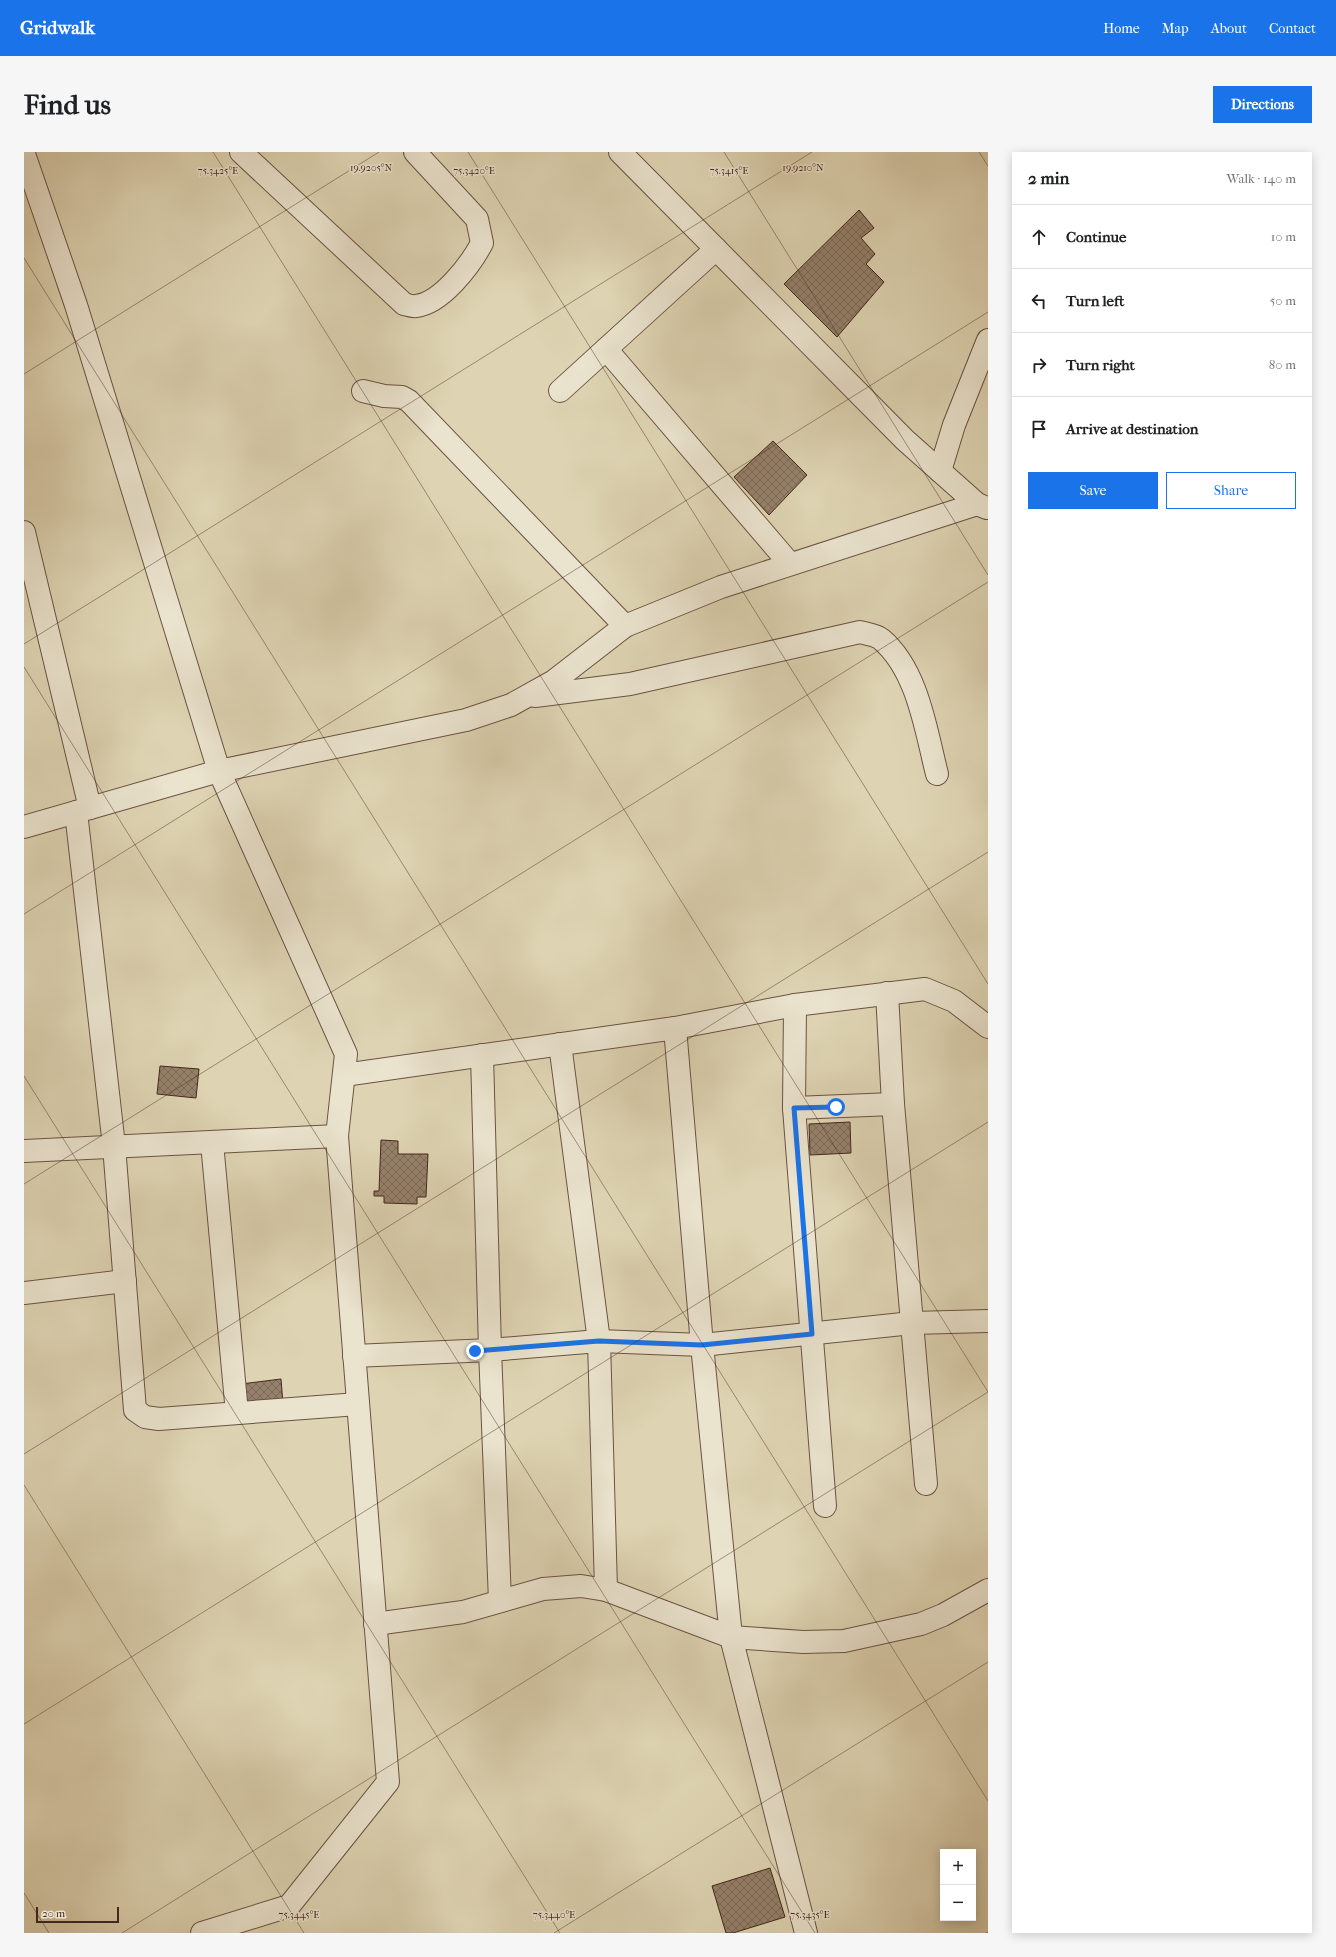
<!DOCTYPE html>
<html lang="en">
<head>
<meta charset="utf-8">
<style>
  body { margin:0; font-family:"IM FELL French Canon",serif; background:#f6f6f6; color:#202124 }
  .controls { position:absolute; right:12px; bottom:12px; display:grid; overflow:hidden; border-radius:0px; box-shadow:0 2px 10px #0003 }
  .controls button { width:36px; height:36px; display:grid; place-items:center; padding:0; border:0; border-bottom:1px solid #e0e0e0; background:#fff; color:#202124; font:20px sans-serif }
  .scale { position:absolute; left:12px; bottom:10px; width:83px; box-sizing:border-box; padding-left:4px; border:2px solid #45271c; border-top:0; font-size:11px; line-height:14px; white-space:nowrap; color:#45271c; -webkit-text-stroke:3px #eae3ce; paint-order:stroke }
  .stop { position:absolute; width:12px; height:12px; margin:-9px; border:3px solid #1a73e8; border-radius:50%; background:#fff }
  .stop.end { background:#1a73e8; border-color:#fff; box-shadow:0 1px 4px #0008 }
  .list { margin:0; padding:0; list-style:none }
  h2 { display:flex; justify-content:space-between; align-items:center; height:52px; margin:0; padding:0 16px; font-size:17px }
  h2 small { font-size:13px; font-weight:400; color:#757577 }
  .list li { display:grid; grid-template-columns:26px 1fr auto; gap:12px; align-items:center; box-sizing:border-box; height:64px; padding:0 16px; border-top:1px solid #e0e0e0 }
  .list b { display:block; font-size:15px; white-space:nowrap }
  .list em { font-size:13px; font-style:normal; color:#757577 }
  .actions { display:flex; gap:8px; padding:12px 16px }
  .actions a { flex:1; padding:9px 0; border:1px solid #1a73e8; border-radius:0px; text-align:center; font-size:14px; color:#1a73e8 }
  .actions .main { background:#1a73e8; color:#fff }
  .icon { flex:none; width:22px; height:22px; fill:none; stroke:currentColor; stroke-width:2; stroke-linecap:round; stroke-linejoin:round }
  .map { position:relative; flex:none; width:964px; height:1781px; overflow:hidden; border-radius:0px }
  header { display:flex; align-items:center; gap:24px; box-sizing:border-box; height:56px; padding:0 20px; background:#1a73e8; color:#fff }
  header strong { font-size:19px }
  nav { display:flex; gap:22px; margin-inline-start:auto; font-size:14px }
  .intro { display:flex; align-items:center; justify-content:space-between; box-sizing:border-box; height:96px; padding:0 24px }
  h1 { margin:0; font-size:28px }
  .button { padding:10px 18px; border-radius:0px; background:#1a73e8; color:#fff; font-size:14px; font-weight:700 }
  main { display:flex; gap:24px; padding:0 24px }
  aside { flex:1; background:#fff; border-radius:0px; box-shadow:0 2px 10px #0003 }
  .map>svg:first-child { display:block }
</style>
</head>
<body>
<header>
<strong>Gridwalk</strong>
<nav><a>Home</a><a>Map</a><a>About</a><a>Contact</a></nav>
</header>
<div class="intro"><h1>Find us</h1><a class="button">Directions</a></div>
<main>
<div class="map">
<svg width="964" height="1781" viewBox="0 0 964 1781">
  <defs>
    <pattern id="building-cross-hatch" width="8" height="8" patternUnits="userSpaceOnUse"><rect width="8" height="8" fill="#95816b"/><path d="M0 0l8 8M0 8l8-8" fill="none" stroke="#7b6a57"/></pattern>
  </defs>
  <rect width="100%" height="100%" fill="#ded4b3"/>
  <filter id="stains"><feTurbulence type="fractalNoise" baseFrequency=".005" numOctaves="4"/><feColorMatrix values="0 0 0 0 .2 0 0 0 0 .09 0 0 0 0 .02 0 0 0 .5 -.17"/></filter>
  <radialGradient id="worn" r=".72"><stop offset=".6" stop-color="#630" stop-opacity="0"/><stop offset="1" stop-color="#630" stop-opacity=".3"/></radialGradient>
  <g fill="url(#building-cross-hatch)" stroke="#45271c">
    <path d="M835,58L850,76L837,86L851,102L842,112L860,130L813,185L760,132Z"/>
    <path d="M749,289L783,323L745,363L710,325Z"/>
    <path d="M136,914L175,917L172,946L133,942Z"/>
    <path d="M826,970L827,1001L786,1003L785,972Z"/>
    <path d="M357,988L374,989V1002H404L402,1045H393V1052L360,1051V1044H350V1039H355Z"/>
    <path d="M257,1227L259,1252L220,1256L217,1232Z"/>
    <path d="M746,1716L761,1765L709,1781H702L688,1734Z"/>
  </g>
  <g fill="none" stroke-linecap="round" stroke-linejoin="round">
    <g stroke="#6b5242" stroke-width="24">
      <g id="street">
        <path d="M217,0L380,152C384,153 389,155 392,154C418,151 447,112 458,91L453,67L391,0"/>
        <path d="M596,0L881,288L953,352L963,356"/>
        <path d="M0,2L52,153L195,619L322,902L313,984L364,1630L265,1754L178,1781"/>
        <path d="M582,197L766,412"/>
        <path d="M339,239L360,244L378,245L385,249L601,474"/>
        <path d="M536,239L692,97"/>
        <path d="M916,319L930,273L964,188"/>
        <path d="M0,380L66,656"/>
        <path d="M511,544L606,532L836,480C843,482 852,483 857,487C894,518 902,579 913,622"/>
        <path d="M52,660L90,994L111,1258L121,1265L135,1267L334,1252"/>
        <path d="M0,675L195,619L442,568L487,553L530,529L601,474L697,435L953,352"/>
        <path d="M863,841L869,952L902,1332"/>
        <path d="M771,853L770,956L801,1354"/>
        <path d="M651,876L678,1193L707,1485L782,1781"/>
        <path d="M536,892L575,1189L582,1438"/>
        <path d="M458,903L466,1198L476,1449"/>
        <path d="M320,923L651,876L771,853L901,837L930,849L964,875"/>
        <path d="M770,956L869,952"/>
        <path d="M188,991L213,1261"/>
        <path d="M0,999L313,984"/>
        <path d="M0,1141L101,1129"/>
        <path d="M330,1204L466,1198L575,1189L678,1193L888,1171L964,1169"/>
        <path d="M351,1472L439,1460L519,1437L557,1434L582,1438L707,1485L779,1490L820,1489L897,1472L919,1463L964,1438"/>
      </g>
    </g>
    <use href="#street" stroke="#eae3ce" stroke-width="22"/>
  </g>
  <g fill="none" stroke-linecap="round" stroke-linejoin="round">
    <path stroke="#1a73e8" stroke-width="5" d="M451,1199L575,1189L678,1193L788,1182L770,956L812,955"/>
  </g>
  <path fill="none" stroke="#45271c" stroke-width="1" stroke-opacity="0.45" d="M189,0L964,1240M444,0L964,832M700,0L964,423M955,0L964,14M0,106L964,1649M0,222L355,0M0,492L788,0M0,515L791,1781M0,762L964,160M0,924L536,1781M0,1032L964,430M0,1302L964,700M0,1333L280,1781M0,1572L964,970M0,1741L25,1781M98,1781L964,1240M530,1781L964,1510M962,1781L964,1780"/>
  <g font-size="10" text-anchor="middle" fill="#45271c" stroke="#eae3ce" stroke-width="3" stroke-linejoin="round" paint-order="stroke">
    <text x="347" y="19">19.9205°N</text>
    <text x="779" y="19">19.9210°N</text>
    <text x="194" y="22">75.3425°E</text>
    <text x="450" y="22">75.3420°E</text>
    <text x="705" y="22">75.3415°E</text>
    <text x="275" y="1766">75.3445°E</text>
    <text x="530" y="1766">75.3440°E</text>
    <text x="786" y="1766">75.3435°E</text>
  </g>
  <rect width="100%" height="100%" filter="url(#stains)"/>
  <rect width="100%" height="100%" fill="url(#worn)"/>
</svg>
<div class="controls">
<button>+</button>
<button>−</button>
</div>
<div class="scale">20 m</div>
<div class="stop" style="left:812px;top:955px"></div>
<div class="stop end" style="left:451px;top:1199px"></div>
</div>
<aside>
<h2>2 min<small>Walk · 140 m</small></h2>
<ul class="list">
<li><svg class="icon" aria-label="ahead" viewBox="0 0 24 24"><path d="M12 20V5M6 11l6-6 6 6"/></svg><div><b>Continue</b></div><em>10 m</em></li>
<li><svg class="icon" aria-label="left" viewBox="0 0 24 24"><path d="M17 20v-9H6M10 6l-5 5 5 5"/></svg><div><b>Turn left</b></div><em>50 m</em></li>
<li><svg class="icon" aria-label="right" viewBox="0 0 24 24"><path d="M7 20v-9h11M14 6l5 5-5 5"/></svg><div><b>Turn right</b></div><em>80 m</em></li>
<li><svg class="icon" aria-label="arrive" viewBox="0 0 24 24"><path d="M6 21V4h12l-3 4 3 4H6"/></svg><div><b>Arrive at destination</b></div></li>
</ul>
<div class="actions"><a class="main">Save</a><a>Share</a></div>
</aside>
</main>
</body>
</html>
